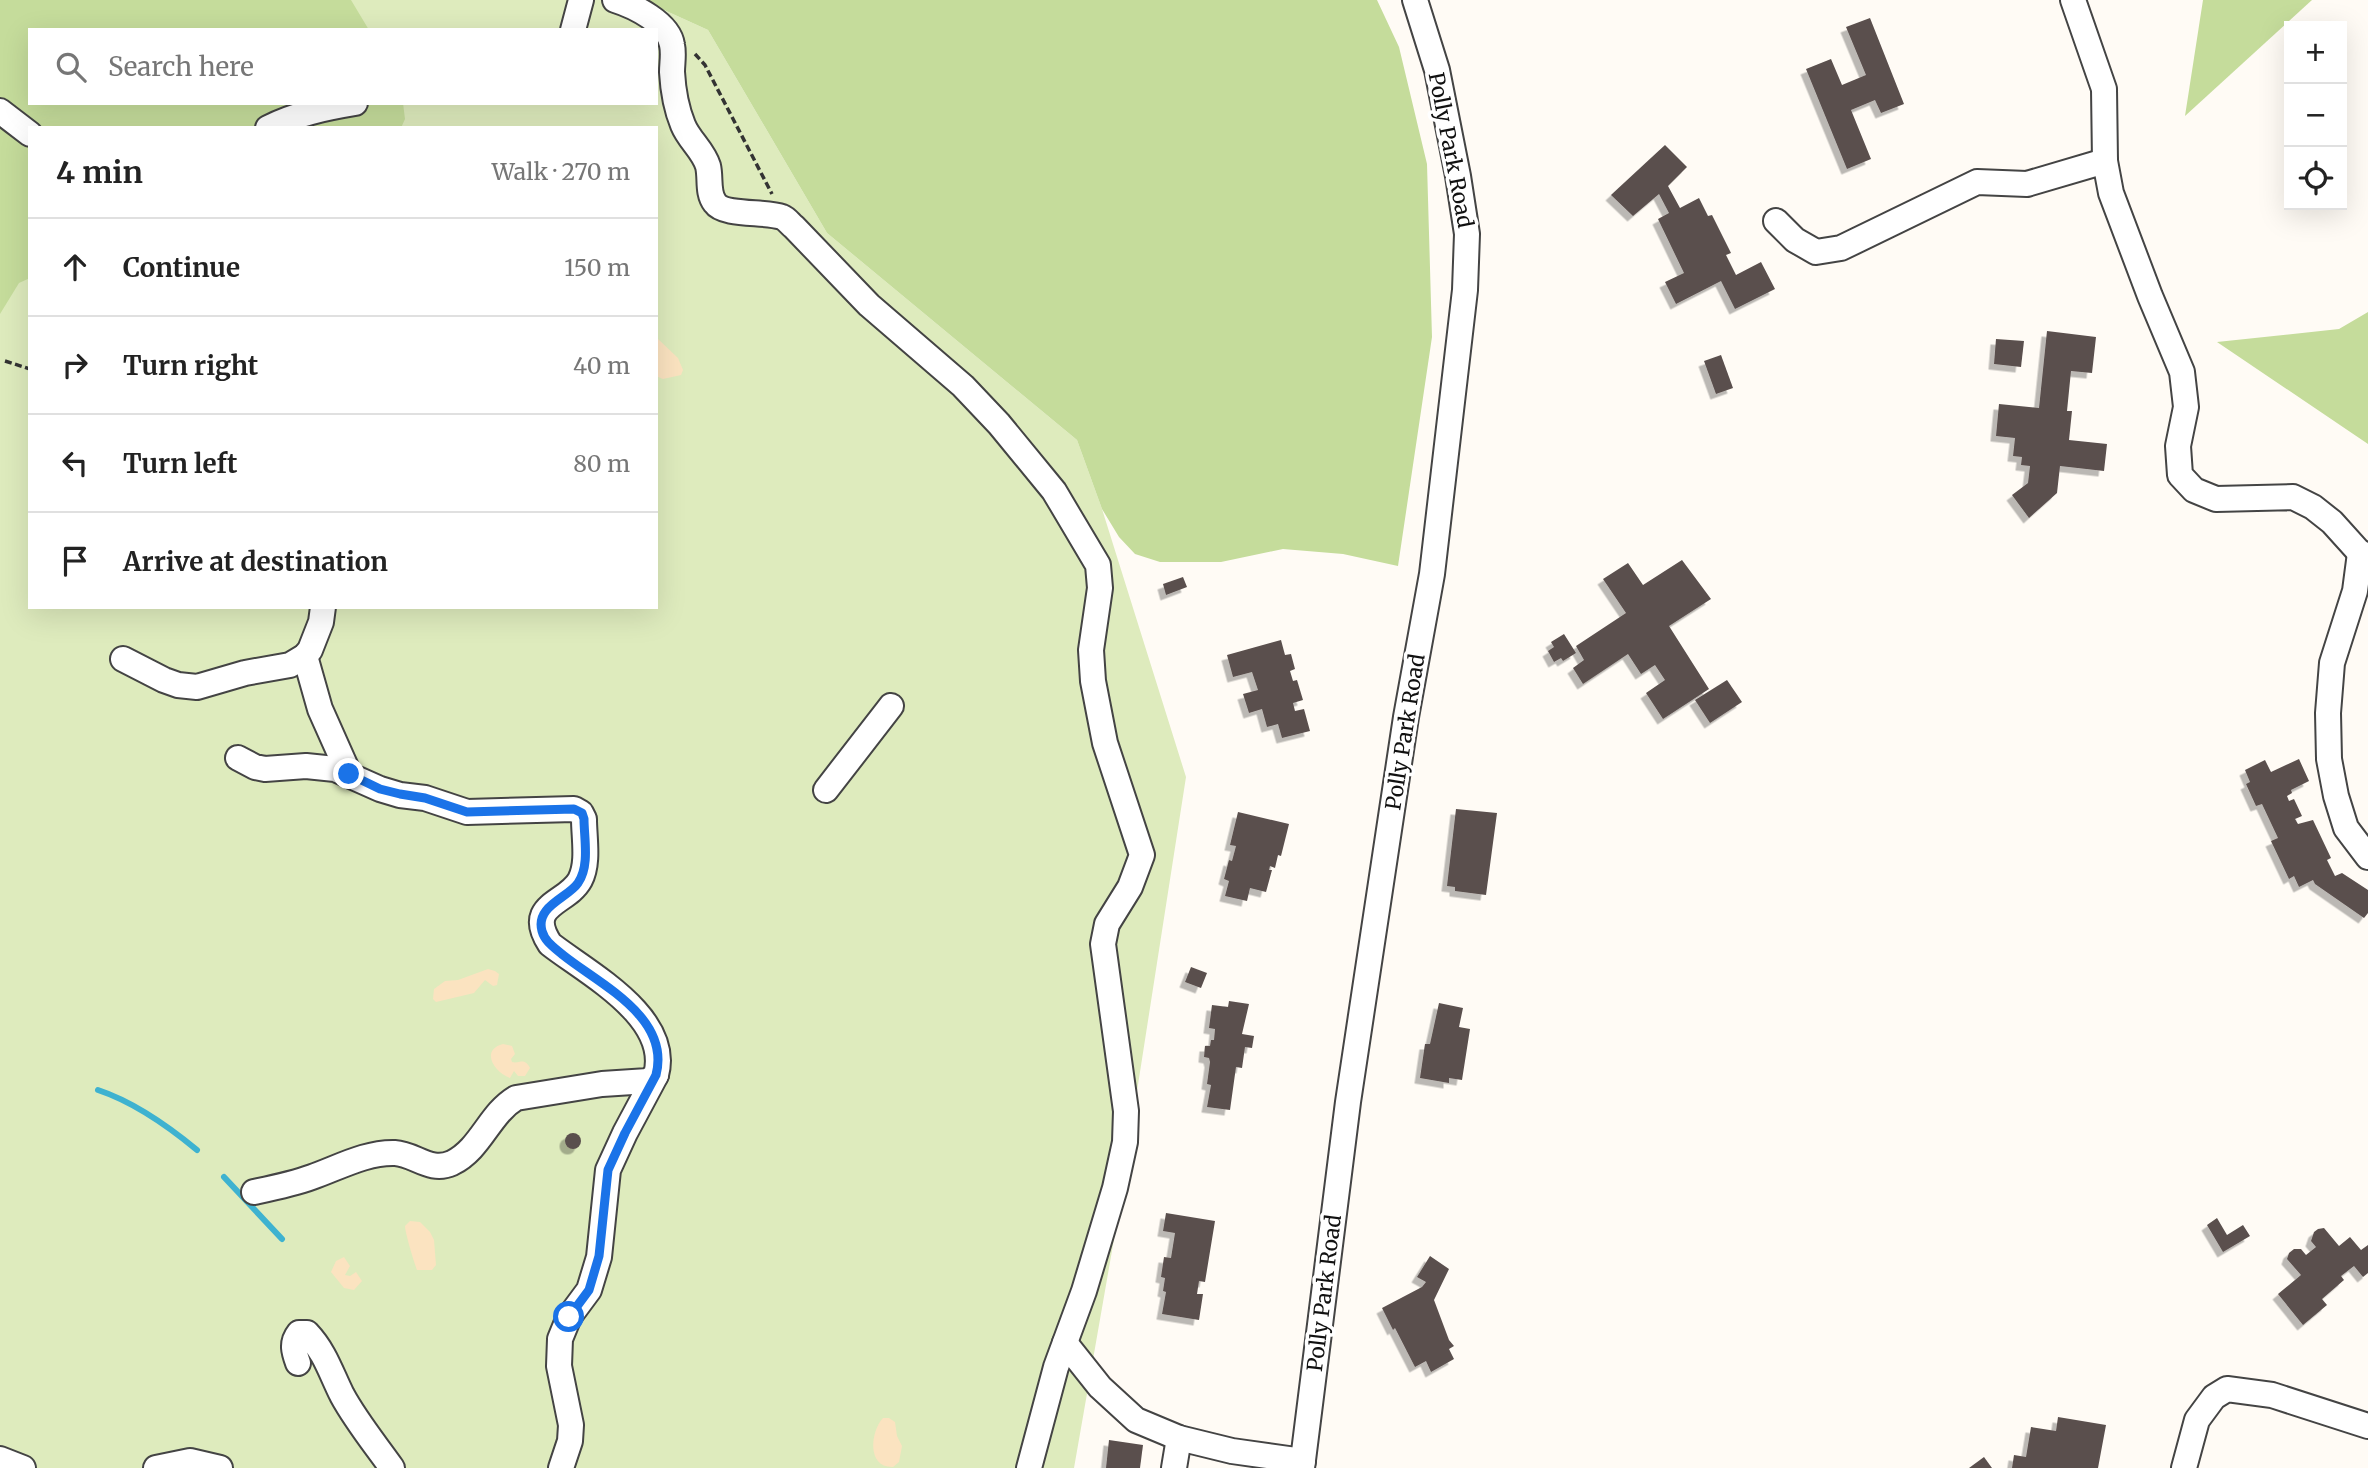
<!DOCTYPE html>
<html lang="en">
<head>
<meta charset="utf-8">
<style>
  body { margin:0; font-family:Merriweather,serif; background:#f6f6f6; color:#222 }
  .controls { position:absolute; right:21px; top:21px; display:grid; overflow:hidden; border-radius:0px; box-shadow:0 7px 28px #0002 }
  .controls button { width:63px; height:63px; display:grid; place-items:center; padding:0; border:0; border-bottom:2px solid #e0e0e0; background:#fff; color:#222; font:35px sans-serif }
  .stop { position:absolute; width:21px; height:21px; margin:-16px; border:5px solid #1a73e8; border-radius:50%; background:#fff }
  .stop.end { background:#1a73e8; border-color:#fff; box-shadow:0 2px 7px #0008 }
  .list { margin:0; padding:0; list-style:none }
  h2 { display:flex; justify-content:space-between; align-items:center; height:91px; margin:0; padding:0 28px; font-size:30px }
  h2 small { font-size:23px; font-weight:400; color:#767676 }
  .list li { display:grid; grid-template-columns:46px 1fr auto; gap:21px; align-items:center; box-sizing:border-box; height:98px; padding:0 28px; border-top:2px solid #e0e0e0 }
  .list b { display:block; font-size:26px; white-space:nowrap }
  .list em { font-size:23px; font-style:normal; color:#767676 }
  .icon { flex:none; width:38px; height:38px; fill:none; stroke:currentColor; stroke-width:2; stroke-linecap:round; stroke-linejoin:round }
  .map { position:relative; flex:none; width:2368px; height:1468px; overflow:hidden }
  .search { position:absolute; background:#fff; box-shadow:0 7px 28px #0002; left:28px; top:28px; width:630px; height:77px; display:flex; align-items:center; gap:18px; box-sizing:border-box; padding:0 24px; border-radius:0px; color:#767676; font-size:26px }
  .panel { position:absolute; background:#fff; box-shadow:0 7px 28px #0002; left:28px; top:126px; width:630px; height:483px; border-radius:0px }
  .map>svg:first-child { display:block }
</style>
</head>
<body>
<div class="map">
<svg width="2368" height="1468" viewBox="0 0 2368 1468">
  <defs>
    <filter id="shadow"><feDropShadow dx="-5.5" dy="5.5" stdDeviation="0" flood-color="#0004"/></filter>
  </defs>
  <rect width="100%" height="100%" fill="#fffbf5"/>
  <path fill="#deebbd" fill-rule="evenodd" d="M0,0H642L708,30L827,233L1077,440L1102,509L1186,777L1113,1245L1074,1468H0ZM30,30H656V103H30ZM30,128H656V607H30Z"/>
  <g fill="#c5dc9b">
    <path d="M0,0H351L369,30H30V103H403L405,119L401,128H30V278L19,283L0,314Z"/>
    <path d="M642,0H1377L1399,47L1427,164L1432,337L1398,566L1343,554L1283,549L1221,562H1160L1135,554L1119,537L1102,509L1077,440L827,233L708,30Z"/>
    <path d="M2203,0H2312L2185,116Z"/>
    <path d="M2368,312V444L2217,342L2339,329Z"/>
  </g>
  <g fill="#fbe3c0">
    <path d="M656,337L678,358L683,370L681,375L663,379L656,376Z"/>
    <path d="M488,969L495,971L499,974L497,985L493,986L485,980L474,993L436,1002L433,999L434,989L445,981L458,980Z"/>
    <path d="M503,1044L512,1046L515,1054L511,1059L512,1062C520,1064 524,1057 530,1068L525,1076H518L514,1071L510,1078C494,1072 480,1050 503,1044Z"/>
    <path d="M410,1221L420,1222L430,1232L434,1240L436,1265L432,1270H417C414,1263 405,1232 405,1226Z"/>
    <path d="M344,1257L350,1266L345,1275L350,1276L356,1272L362,1281L354,1290L344,1288L331,1272L336,1261Z"/>
    <path d="M883,1418H889L895,1422L897,1436L902,1446L899,1462L893,1467C867,1468 870,1432 883,1418Z"/>
  </g>
  <g fill="none" stroke-linecap="round" stroke-linejoin="round">
    <g stroke="#3eb2d0" stroke-width="6">
      <path d="M98,1090C134,1102 168,1126 197,1150"/>
      <path d="M224,1177L282,1239"/>
    </g>
  </g>
  <g fill="#5a4f4d" filter="url(#shadow)">
    <path d="M1870,18L1904,104L1881,113L1875,100L1851,110L1871,159L1847,169L1806,69L1831,59L1842,85L1866,75L1846,27Z"/>
    <path d="M1665,145L1687,167L1668,186L1680,208L1699,198L1708,216L1712,215L1731,253L1726,255L1736,275L1761,262L1775,289L1735,309L1721,281L1676,304L1665,282L1684,273L1658,219L1669,213L1659,194L1633,216L1611,195Z"/>
    <path d="M2047,331L2096,337L2092,373L2071,371L2067,411H2072L2069,440L2107,444L2104,471L2060,466L2057,493L2029,518L2012,495L2028,483L2030,466L2021,465L2022,457L2013,456L2015,438L1996,436L1999,404L2039,408Z"/>
    <path d="M1996,339L2024,341L2021,367L1994,364Z"/>
    <path d="M1721,355L1733,388L1716,394L1704,361Z"/>
    <path d="M1682,560L1711,599L1669,626L1709,689L1663,719L1646,693L1665,680L1655,665L1641,674L1628,654L1583,684L1573,668L1584,660L1576,646L1626,613L1603,579L1628,563L1643,585Z"/>
    <path d="M1183,577L1187,587L1166,595L1163,584Z"/>
    <path d="M1564,634L1576,653L1563,661L1561,658L1554,662L1548,651L1554,647L1551,642Z"/>
    <path d="M1281,640L1285,655L1291,654L1295,669L1290,671L1293,681L1297,680L1303,700L1293,703L1295,711L1304,709L1310,731L1282,738L1278,724L1267,727L1262,709L1249,713L1243,694L1258,690L1252,672L1233,677L1227,655Z"/>
    <path d="M1727,680L1742,702L1710,723L1695,700Z"/>
    <path d="M2299,759L2309,781L2291,790L2292,793L2287,796L2289,801L2294,799L2302,816L2295,819L2298,824L2313,820L2331,858L2327,860L2335,876L2342,873L2368,890V913L2364,918L2315,884L2313,880L2299,887L2294,876L2289,879L2271,841L2278,838L2262,804L2256,806L2246,784L2250,782L2245,770L2265,760L2271,772Z"/>
    <path d="M1456,809L1497,813L1486,895L1455,891V887L1447,886Z"/>
    <path d="M1238,812L1289,824L1281,856L1278,855L1275,868L1270,866L1269,870H1272L1266,892L1250,888L1247,901L1225,896L1229,881L1224,879L1229,860L1232,861L1236,846L1230,845Z"/>
    <path d="M1191,967L1207,973L1201,988L1185,982Z"/>
    <path d="M1229,1001L1249,1004L1242,1034L1254,1036L1252,1048L1245,1047L1242,1068L1236,1067L1230,1110L1207,1107L1211,1085L1207,1084L1210,1062L1209,1058L1204,1057L1205,1046H1210L1211,1040H1214L1215,1029L1209,1028L1212,1005L1228,1007Z"/>
    <path d="M1439,1003L1463,1008L1459,1027L1470,1029L1462,1080L1449,1078V1083L1420,1078L1425,1044H1430Z"/>
    <circle cx="573" cy="1141" r="8"/>
    <path d="M1166,1213L1215,1221L1205,1282L1199,1281L1197,1294H1203L1199,1320L1162,1314L1166,1292L1163,1291L1165,1278L1161,1277L1164,1257L1171,1258L1175,1233L1163,1231Z"/>
    <path d="M2217,1218L2227,1235L2243,1225L2250,1236L2223,1252L2207,1225Z"/>
    <path d="M2324,1228L2339,1246L2350,1237L2361,1250L2368,1245V1273L2363,1277L2354,1266L2341,1276L2344,1280L2322,1299L2327,1305L2303,1325L2278,1294L2301,1275L2287,1259L2289,1253L2294,1249H2301L2306,1255L2316,1247L2311,1241L2314,1232L2318,1229Z"/>
    <path d="M1430,1256L1449,1269L1434,1300L1449,1340L1454,1346L1449,1349L1454,1359L1431,1372L1426,1361L1415,1367L1395,1328L1393,1330L1382,1308L1422,1287L1426,1282L1417,1277Z"/>
    <path d="M2058,1417L2106,1425L2098,1468H2012L2014,1455L2026,1457L2031,1427L2056,1431Z"/>
    <path d="M1109,1440L1143,1445L1140,1468H1106Z"/>
    <path d="M1984,1457L1992,1468H1969Z"/>
  </g>
  <g fill="none" stroke-linecap="round" stroke-linejoin="round">
    <g stroke="#444" stroke-width="28">
      <g id="minor">
        <path d="M615,0C634,6 669,23 672,45C674,54 672,63 672,72C673,90 676,108 683,125C689,140 703,150 708,166C711,178 707,193 715,203C724,216 765,211 782,217C787,219 790,224 794,227L869,305L963,386L999,424L1054,491L1098,565L1100,588L1091,650L1093,681L1105,743L1142,855L1130,887L1107,924L1103,944L1126,1111L1125,1142L1115,1188L1084,1291L1056,1367L1029,1468"/>
        <path d="M2073,0L2104,89L2105,161L2111,193L2150,296L2182,372L2186,407L2178,446L2180,475L2194,490L2216,499L2293,497L2313,507L2332,522L2360,553"/>
        <path d="M573,30L581,0"/>
        <path d="M0,111L30,134"/>
        <path d="M268,128C296,114 325,108 355,103"/>
        <path d="M1776,221L1795,240L1816,252L1841,248L1977,182L2027,184L2105,161"/>
        <path d="M2368,555L2360,553L2355,591L2332,663L2328,713L2329,759L2336,796L2346,828L2368,857"/>
        <path d="M305,656L320,709L349,774"/>
        <path d="M123,659L164,680L178,685L197,687L245,673L290,665L305,656L310,650L321,622L323,607"/>
        <path d="M238,758L255,767L265,769L306,766L335,769L380,789L400,795L425,798L467,812L574,809L581,813L584,819C584,838 589,863 580,880C567,904 524,904 550,944C587,973 672,1017 656,1075L648,1081L602,1084L516,1098C489,1114 481,1149 452,1163C430,1173 415,1154 395,1153C366,1152 338,1168 312,1177C293,1184 273,1188 254,1192"/>
        <path d="M826,790L891,706"/>
        <path d="M1065,1343L1100,1387L1136,1420L1179,1438L1232,1451L1303,1461"/>
        <path d="M298,1363C294,1352 291,1343 299,1333H307C325,1352 331,1373 342,1395C356,1421 375,1444 392,1468"/>
        <path d="M0,1459L23,1468"/>
        <path d="M156,1468L190,1461L220,1468"/>
        <path d="M561,1468L570,1441L571,1425L559,1366L560,1339L569,1317L589,1290L599,1257L608,1170L625,1133L656,1075"/>
        <path d="M1174,1468L1179,1438"/>
        <path d="M1302,1468L1348,1102L1406,717L1432,574L1465,290L1467,234L1458,176L1437,70L1415,0"/>
        <path d="M2184,1468L2197,1420L2214,1397L2227,1389L2272,1395L2368,1426"/>
      </g>
    </g>
    <g stroke="#333" stroke-width="3.5" stroke-dasharray="7 3.5" stroke-linecap="butt">
      <path d="M695,54L705,65L772,194"/>
      <path d="M5,361L30,369"/>
    </g>
    <use href="#minor" stroke="#fff" stroke-width="24"/>
  </g>
  <g fill="none" stroke-linecap="round" stroke-linejoin="round">
    <path stroke="#1a73e8" stroke-width="9" d="M349,774L380,789L400,794L425,798L467,812L574,809L582,813L584,819C584,838 590,866 578,883C568,898 535,906 542,931C545,942 555,948 563,955C599,984 671,1017 656,1075L625,1133L608,1170L599,1256L589,1290L569,1317"/>
  </g>
  <g text-anchor="middle" dominant-baseline="central" stroke-width="7" stroke-linejoin="round" paint-order="stroke">
    <g font-size="21" fill="#111" stroke="#fff">
      <text transform="translate(1451 150) rotate(79)">Polly Park Road</text>
      <text transform="translate(1405 732) rotate(-81)">Polly Park Road</text>
      <text transform="translate(1324 1293) rotate(-83)">Polly Park Road</text>
    </g>
  </g>
</svg>
<div class="controls">
<button>+</button>
<button>−</button>
<button><svg class="icon" aria-label="locate" viewBox="0 0 24 24"><circle cx="12" cy="12" r="6"/><path d="M12 2v4M12 18v4M2 12h4M18 12h4"/></svg></button>
</div>
<div class="stop" style="left:569px;top:1317px"></div>
<div class="stop end" style="left:349px;top:774px"></div>
<div class="search"><svg class="icon" aria-label="search" viewBox="0 0 24 24"><circle cx="10" cy="10" r="6"/><path d="M15 15l6 6"/></svg>Search here</div>
<section class="panel">
<h2>4 min<small>Walk · 270 m</small></h2>
<ul class="list">
<li><svg class="icon" aria-label="ahead" viewBox="0 0 24 24"><path d="M12 20V5M6 11l6-6 6 6"/></svg><div><b>Continue</b></div><em>150 m</em></li>
<li><svg class="icon" aria-label="right" viewBox="0 0 24 24"><path d="M7 20v-9h11M14 6l5 5-5 5"/></svg><div><b>Turn right</b></div><em>40 m</em></li>
<li><svg class="icon" aria-label="left" viewBox="0 0 24 24"><path d="M17 20v-9H6M10 6l-5 5 5 5"/></svg><div><b>Turn left</b></div><em>80 m</em></li>
<li><svg class="icon" aria-label="arrive" viewBox="0 0 24 24"><path d="M6 21V4h12l-3 4 3 4H6"/></svg><div><b>Arrive at destination</b></div></li>
</ul>
</section>
</div>
</body>
</html>
